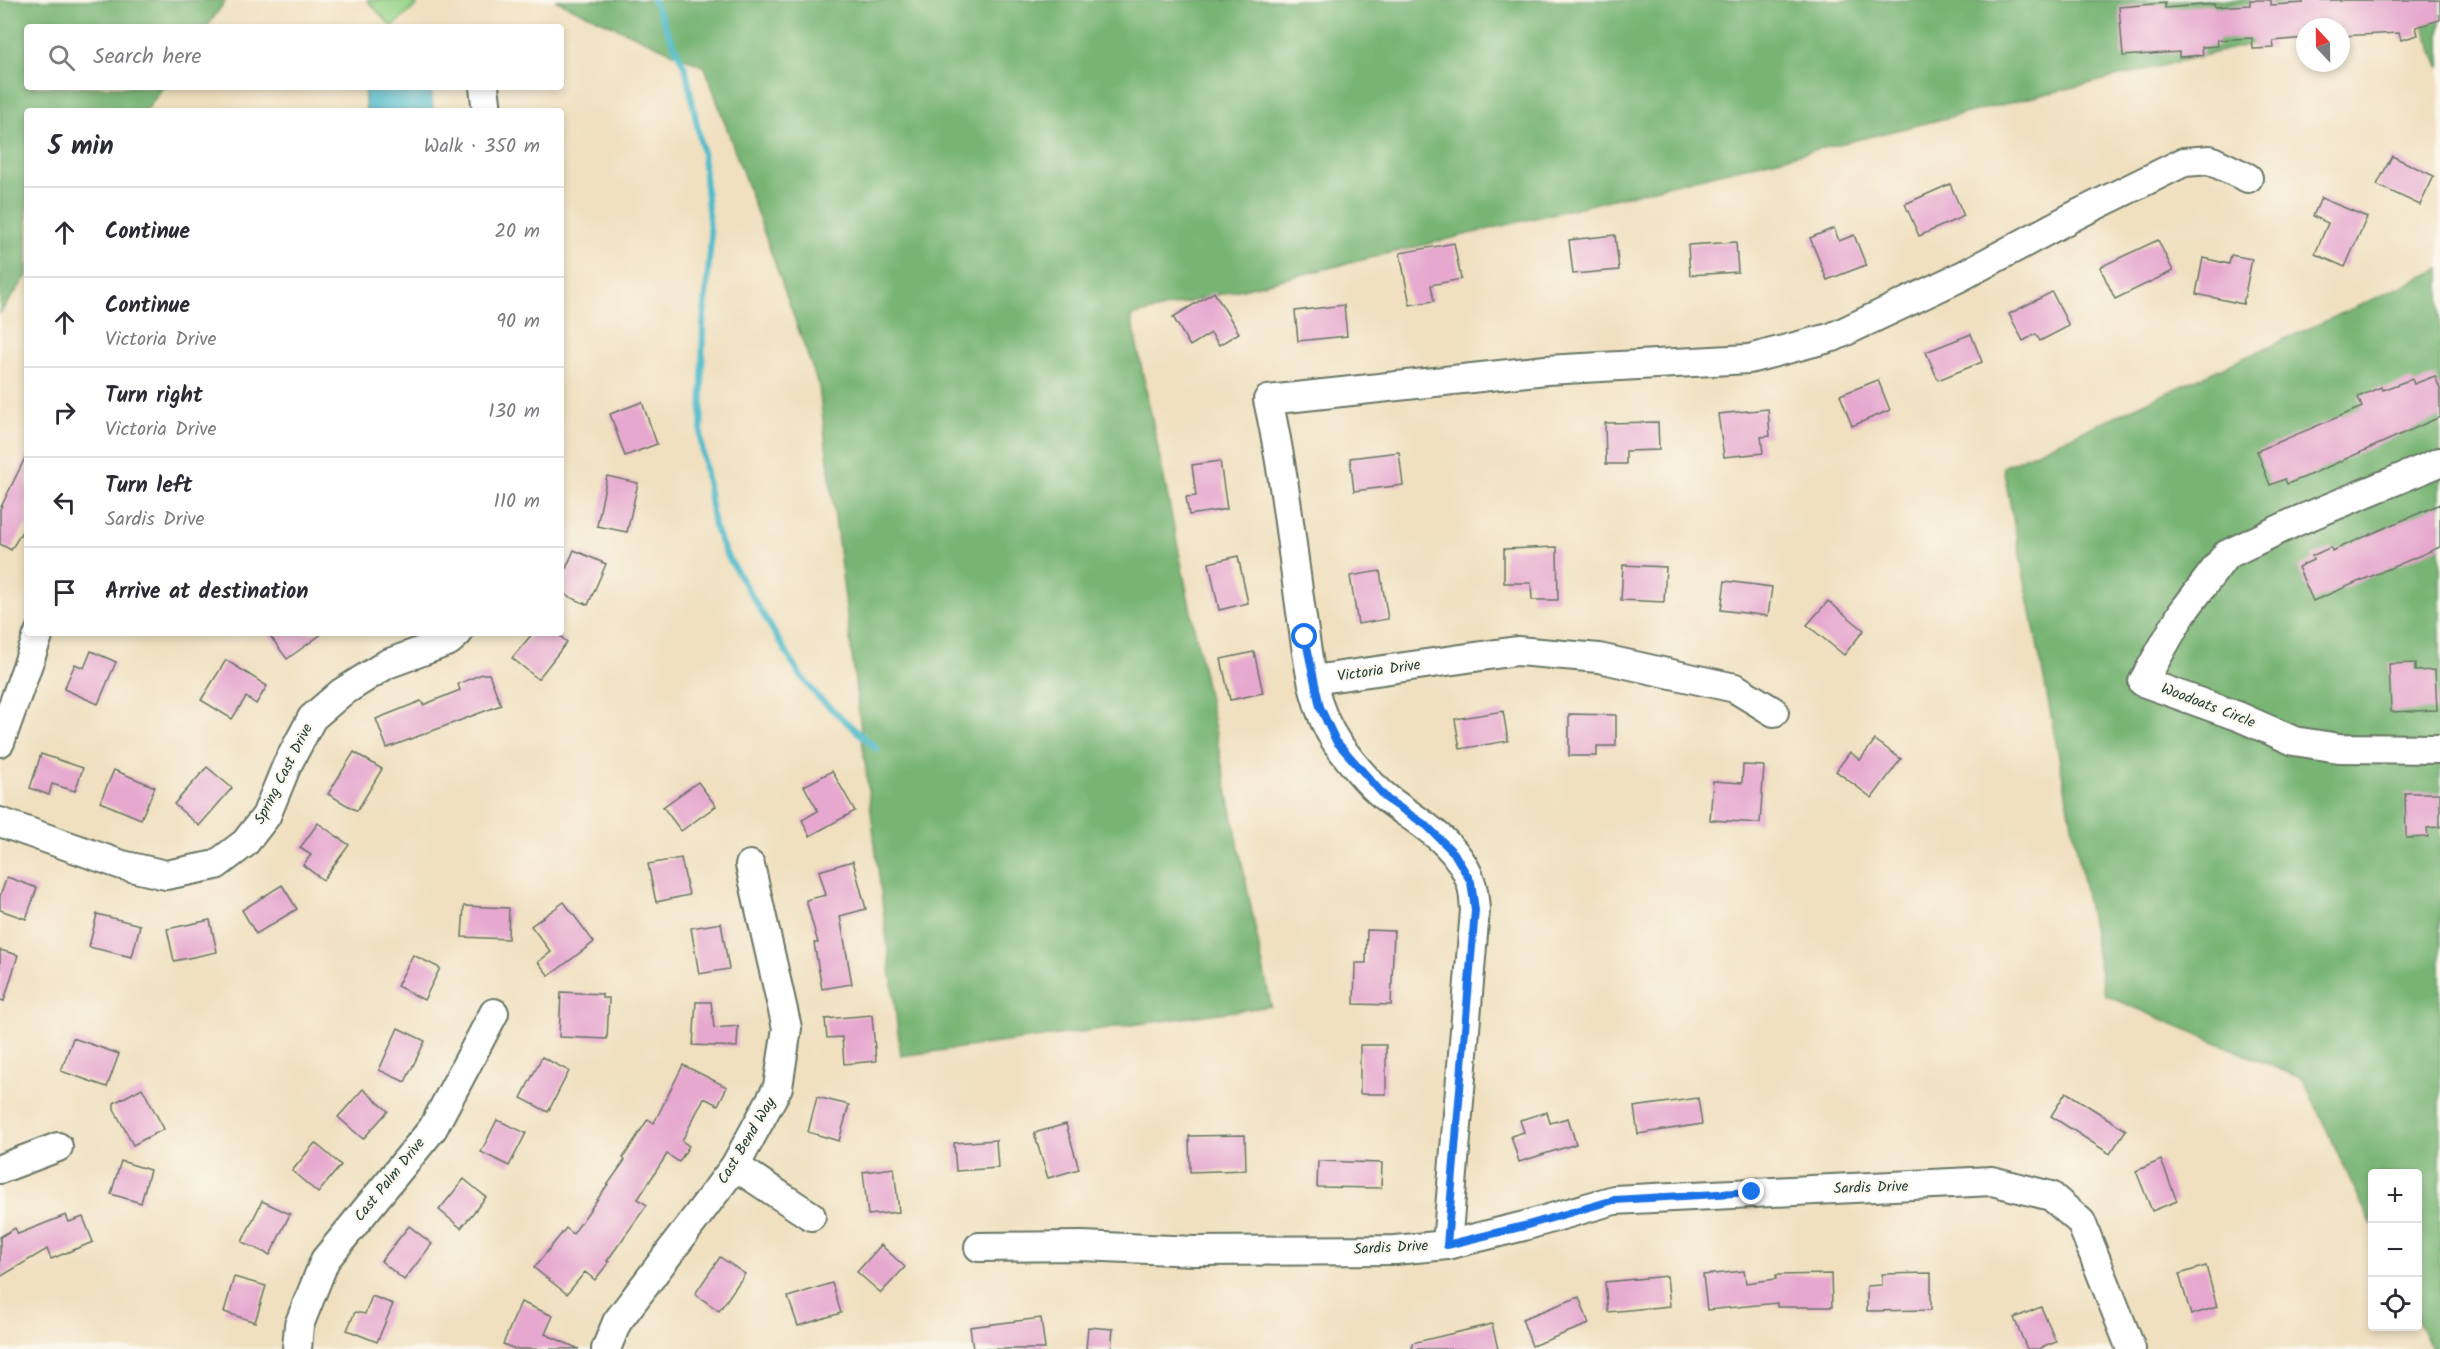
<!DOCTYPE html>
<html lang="en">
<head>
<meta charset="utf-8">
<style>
  body { margin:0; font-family:Kalam,sans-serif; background:#f7f7f7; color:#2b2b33 }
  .controls { position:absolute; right:18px; bottom:18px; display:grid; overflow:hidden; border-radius:6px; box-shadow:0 3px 9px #0003 }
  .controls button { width:54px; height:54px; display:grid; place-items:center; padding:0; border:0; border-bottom:2px solid #e1e1e2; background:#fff; color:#2b2b33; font:30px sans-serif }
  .compass { position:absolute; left:2296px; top:18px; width:54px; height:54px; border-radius:50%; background:#fff; box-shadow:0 3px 9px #0003; rotate:338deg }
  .stop { position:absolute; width:18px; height:18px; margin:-14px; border:4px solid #1a73e8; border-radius:50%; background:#fff }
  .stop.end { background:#1a73e8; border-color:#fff; box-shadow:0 2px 6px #0008 }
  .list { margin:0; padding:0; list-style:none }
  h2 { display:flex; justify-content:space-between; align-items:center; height:78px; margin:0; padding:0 24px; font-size:26px }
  h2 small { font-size:20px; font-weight:400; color:#7c7c81 }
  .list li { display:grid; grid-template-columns:39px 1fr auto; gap:18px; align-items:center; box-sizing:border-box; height:90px; padding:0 24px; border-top:2px solid #e1e1e2 }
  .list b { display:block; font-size:22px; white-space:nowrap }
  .list p { margin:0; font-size:20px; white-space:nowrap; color:#7c7c81 }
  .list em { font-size:20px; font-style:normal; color:#7c7c81 }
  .icon { flex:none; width:33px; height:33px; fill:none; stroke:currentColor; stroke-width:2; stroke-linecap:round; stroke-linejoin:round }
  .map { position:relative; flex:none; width:2440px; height:1349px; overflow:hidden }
  .search { position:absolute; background:#fff; box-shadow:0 3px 9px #0003; left:24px; top:24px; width:540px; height:66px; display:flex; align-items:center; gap:15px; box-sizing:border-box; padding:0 21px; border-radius:6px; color:#7c7c81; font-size:22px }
  .panel { position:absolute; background:#fff; box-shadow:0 3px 9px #0003; left:24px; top:108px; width:540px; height:528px; border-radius:6px }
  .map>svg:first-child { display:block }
</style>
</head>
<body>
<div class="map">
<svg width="2440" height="1349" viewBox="0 0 2440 1349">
  <rect width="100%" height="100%" fill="#fbf7ec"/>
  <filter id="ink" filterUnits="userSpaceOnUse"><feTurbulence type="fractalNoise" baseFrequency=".0167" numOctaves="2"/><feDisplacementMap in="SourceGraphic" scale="12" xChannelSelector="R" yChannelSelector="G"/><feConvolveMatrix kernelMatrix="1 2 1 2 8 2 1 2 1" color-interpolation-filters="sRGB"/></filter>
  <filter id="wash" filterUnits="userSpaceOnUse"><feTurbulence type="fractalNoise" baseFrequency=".008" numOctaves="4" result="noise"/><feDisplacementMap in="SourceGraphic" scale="24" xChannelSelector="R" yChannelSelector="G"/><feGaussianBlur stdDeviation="1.35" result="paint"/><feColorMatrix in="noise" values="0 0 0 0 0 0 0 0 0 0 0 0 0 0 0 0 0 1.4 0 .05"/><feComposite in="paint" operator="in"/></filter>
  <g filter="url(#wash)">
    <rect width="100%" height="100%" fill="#f0e0c0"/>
    <path fill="#96d388" stroke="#5a885e" stroke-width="1.5" d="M367,0H412L417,5L392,27Z"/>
    <g fill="#78b574" stroke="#4c7954" stroke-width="1.5">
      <path d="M0,0H226L207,27H27V87H163L146,111H27V276L0,313Z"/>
      <path d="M555,0H2440V69L2415,5L2305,27V31L1131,316L1271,1006L901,1056L819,387L705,67Z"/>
      <path d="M2440,269V1349H2431L2418,1321V1174H2372V1226L2303,1079L2105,995L2003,467Z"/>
    </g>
    <path fill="#4fbbcb" stroke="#377c80" stroke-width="1.5" d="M364,87H431L433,111H366Z"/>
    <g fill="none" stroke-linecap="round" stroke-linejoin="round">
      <path stroke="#4fbbcb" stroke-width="6" d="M653,0L686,70L703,155L711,241L703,326L701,441L714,526L725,552L800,675L818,697L877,749"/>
    </g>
    <g id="blocks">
      <g fill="#e6a8cf">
        <path d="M2250,0H2271V5L2303,3L2302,0H2440V20L2416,27L2418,35L2401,40L2399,33L2341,36V27H2305V38L2273,41L2274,48L2253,49L2252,38L2217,40L2218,46L2202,47L2203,55L2179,57V52L2123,56L2119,7L2165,3V8L2214,4L2215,7L2250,5Z"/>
        <path d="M2392,156L2434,176L2420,205L2377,185Z"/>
        <path d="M1950,184L1964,216L1919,236L1905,204Z"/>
        <path d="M2321,198L2367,217L2345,267L2315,254L2328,223L2313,216Z"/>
        <path d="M1834,228L1839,241L1854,235L1866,265L1827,280L1810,238Z"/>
        <path d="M1615,235L1619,270L1573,274L1569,240Z"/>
        <path d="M2158,240L2173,271L2115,299L2100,267Z"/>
        <path d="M1736,242L1738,272L1690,275L1688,245Z"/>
        <path d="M1454,243L1461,279L1431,285L1434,301L1410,305L1400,253Z"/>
        <path d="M2231,255L2252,259L2243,304L2196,294L2203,258L2229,264Z"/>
        <path d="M1214,292L1239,333L1219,345L1211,333L1190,346L1173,317Z"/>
        <path d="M2052,292L2069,326L2040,341L2036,334L2023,341L2009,314Z"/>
        <path d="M1344,305L1347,336L1298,341L1295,311Z"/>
        <path d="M1971,334L1982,362L1938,380L1926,352Z"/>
        <path d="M2435,376L2440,389V417L2305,477L2287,484L2285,479L2270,485L2257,451L2362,407L2358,397L2381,387L2382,390L2412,379L2414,384Z"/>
        <path d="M1878,380L1890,410L1852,426L1840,395Z"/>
        <path d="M642,402L657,444L625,456L610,414Z"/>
        <path d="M1768,409L1770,436L1761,437L1763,453L1724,457L1718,414Z"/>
        <path d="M1658,422L1659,450L1626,451V464H1606L1605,423Z"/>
        <path d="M1399,452L1403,485L1354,491L1350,458Z"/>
        <path d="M27,454V523L11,550L0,544V509Z"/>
        <path d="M1220,461L1227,509L1189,515L1186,497L1196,496L1192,465Z"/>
        <path d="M607,476L638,483L627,532L597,526Z"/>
        <path d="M2440,504V547L2313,601L2298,567L2313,560L2312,556L2331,547L2332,551Z"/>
        <path d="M1557,547L1558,600H1532L1531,583H1504V549Z"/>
        <path d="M574,550L606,564L588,605L561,593V580Z"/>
        <path d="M1238,556L1248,603L1219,610L1209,563Z"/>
        <path d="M1623,565L1666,567L1664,602L1621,600Z"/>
        <path d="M1380,571L1388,619L1358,624L1350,576Z"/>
        <path d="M1725,581L1772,587L1768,616L1721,610Z"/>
        <path d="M1828,601L1864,630L1844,655L1807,625Z"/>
        <path d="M268,633H323L287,659Z"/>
        <path d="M533,633H556L567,642L538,679L512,658Z"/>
        <path d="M91,651L116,662L98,704L64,689L75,664L84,668Z"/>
        <path d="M1254,652L1263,693L1230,700L1221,659Z"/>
        <path d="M226,660L267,686L256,704L246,697L232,719L201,700Z"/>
        <path d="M2415,663V671L2435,670L2437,710L2391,712L2389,664Z"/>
        <path d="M482,674H489L501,705L387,748L376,719L421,701L423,705L460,690L458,684Z"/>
        <path d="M1503,711L1508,741L1460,749L1455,719Z"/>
        <path d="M1569,714L1616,715V746H1597V756H1569Z"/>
        <path d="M1875,740L1901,759L1872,798L1836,771L1850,752L1860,760Z"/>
        <path d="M354,752L382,769L357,811L328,794Z"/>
        <path d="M41,754L83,768L75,791L52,784L49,795L30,788Z"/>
        <path d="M1743,765L1764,766L1760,823L1710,820L1713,781L1742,783Z"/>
        <path d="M207,767L232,788L199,826L174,804Z"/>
        <path d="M114,770L155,787L141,819L100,802Z"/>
        <path d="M832,771L855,811L810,836L802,820L818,811L804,786Z"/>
        <path d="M698,782L716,806L681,831L663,807Z"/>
        <path d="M2405,793H2440V827L2427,828L2428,837L2406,838Z"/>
        <path d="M318,823L349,845L323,880L303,865L311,855L300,848Z"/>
        <path d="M681,858L689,895L656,902L648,864Z"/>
        <path d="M853,861L866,909L840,916L852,984L822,989L814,943H818L806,900L826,895L819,871Z"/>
        <path d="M7,877L37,888L26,919L0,910V896Z"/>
        <path d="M282,885L297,909L256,934L242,910Z"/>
        <path d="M564,902L594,942L549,976L538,962L551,952L531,926Z"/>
        <path d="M464,906L509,908L508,939L462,937Z"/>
        <path d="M97,914L140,925L132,957L89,947Z"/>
        <path d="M210,920L217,952L174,961L167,929Z"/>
        <path d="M721,923L729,969L699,974L691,928Z"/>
        <path d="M1367,930L1394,931L1391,1005L1354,1004L1355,963H1366Z"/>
        <path d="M0,950L18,955L4,1001L0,1000Z"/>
        <path d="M413,955L440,968L424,1000L397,986Z"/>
        <path d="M561,992L602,994V998H609L607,1039L559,1037Z"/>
        <path d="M696,1002H711L714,1028L738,1026L737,1047L693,1045Z"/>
        <path d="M872,1015L876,1061L844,1064L842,1037L827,1038L825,1019Z"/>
        <path d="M398,1028L425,1041L405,1082L379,1070Z"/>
        <path d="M73,1038L119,1054L107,1087L61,1071Z"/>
        <rect x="1360" y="1045" width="26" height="49"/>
        <path d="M542,1057L569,1071L548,1112L521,1098Z"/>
        <path d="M683,1065L727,1087L718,1105L704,1098L682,1141L689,1146L679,1162L667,1154L638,1199L647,1205L607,1261L609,1262L595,1280L585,1272L567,1294L534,1268L566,1228L573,1234L625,1160L623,1158L648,1119L654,1123Z"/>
        <path d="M142,1088L164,1129L133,1145L114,1109V1103Z"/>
        <path d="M363,1089L388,1111L363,1139L338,1117Z"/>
        <path d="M2066,1092L2126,1130L2110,1154L2051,1116Z"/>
        <path d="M817,1097L849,1105L839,1141L808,1132Z"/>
        <path d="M1698,1098L1702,1124L1638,1134L1634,1107Z"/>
        <path d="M1547,1112L1550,1123L1568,1118L1576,1144L1519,1162L1511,1136L1524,1132L1520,1120Z"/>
        <path d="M497,1120L526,1133L509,1166L481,1152Z"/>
        <path d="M1066,1124L1079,1169L1048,1178L1034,1133Z"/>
        <path d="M1245,1135L1246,1170L1190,1172L1189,1136Z"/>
        <path d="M996,1140L998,1168L956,1171L954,1143Z"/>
        <path d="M315,1143L341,1165L318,1193L292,1171Z"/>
        <path d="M2161,1160L2177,1201L2152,1211L2136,1171Z"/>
        <path d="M121,1161L150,1170L141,1203L111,1194Z"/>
        <path d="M1318,1161L1382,1163L1381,1188L1317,1187Z"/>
        <path d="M894,1168L899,1212L868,1215L863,1172Z"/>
        <path d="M464,1179L486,1197L461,1228L439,1210Z"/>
        <path d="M262,1201L290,1214L270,1255L242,1242Z"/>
        <path d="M66,1215L69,1222L83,1217L93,1242L51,1259L47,1249L0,1277V1237L15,1228L18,1234Z"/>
        <path d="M409,1226L432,1244L404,1280L381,1261Z"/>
        <path d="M881,1245L905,1267L881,1293L857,1272Z"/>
        <path d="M720,1257L745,1274L719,1311L695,1294Z"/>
        <path d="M2206,1266L2217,1307L2191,1315L2179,1274Z"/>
        <path d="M1744,1271L1746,1283L1776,1279V1275L1831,1274L1832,1307H1777V1303L1707,1310L1703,1275Z"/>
        <path d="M1931,1273V1310L1867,1311V1286L1882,1285V1274Z"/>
        <path d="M1667,1276L1670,1306L1608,1312L1605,1282Z"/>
        <path d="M234,1277L266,1286L255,1322L224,1312Z"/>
        <path d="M832,1283L841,1313L798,1326L788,1297Z"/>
        <path d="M372,1296L393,1304L377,1342L347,1330L355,1312L365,1314Z"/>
        <path d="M1579,1297L1589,1324L1532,1346L1522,1319Z"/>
        <path d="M521,1302L553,1316L545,1334L579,1349H515L503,1344Z"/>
        <path d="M2041,1307L2056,1342L2039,1349H2027L2014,1318Z"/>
        <path d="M1041,1318L1045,1349H973L970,1327Z"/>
        <path d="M1492,1324L1498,1349H1412V1343Z"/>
        <path d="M1088,1327L1113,1329L1111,1349H1086Z"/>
      </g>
    </g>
  </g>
  <g filter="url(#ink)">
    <use href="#blocks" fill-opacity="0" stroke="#687665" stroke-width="1.5"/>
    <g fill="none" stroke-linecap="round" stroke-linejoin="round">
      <g stroke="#687665" stroke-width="32">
        <g id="minor">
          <path d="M484,87L487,111"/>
          <path d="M2440,462L2295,522L2226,555L2182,613L2143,682L2240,717L2294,741L2339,748L2440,749"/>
          <path d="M1313,680L1517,651L1599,658L1735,688L1774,712"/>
          <path d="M0,742L39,633"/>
          <path d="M0,822L122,865L166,875L216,865L245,843L266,816L287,765L312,718L341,693L387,664L449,641L458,633"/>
          <path d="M735,1166L811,1216"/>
          <path d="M0,1169L58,1147"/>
          <path d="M1447,1245L1475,910C1474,901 1474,891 1471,883C1459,843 1419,823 1389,800C1370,786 1351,762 1337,743C1311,706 1308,655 1301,612C1291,541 1284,470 1268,400L1546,370L1749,359L1833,337L1962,276L2078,214L2184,162L2210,160L2248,178"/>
          <path d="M979,1247L1082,1246L1194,1251L1395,1250L1447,1245L1524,1226L1614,1200L1992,1181L2051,1196L2081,1222L2131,1349"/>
          <path d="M297,1349L299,1325L325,1260L433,1128L494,1013"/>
          <path d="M606,1349L617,1322L735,1166L778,1087L787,1028L750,865"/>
        </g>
      </g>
      <use href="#minor" stroke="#fff" stroke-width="28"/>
    </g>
  </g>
  <g fill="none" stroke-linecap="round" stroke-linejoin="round" filter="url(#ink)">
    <path stroke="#1a73e8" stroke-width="8" d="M1305,637L1320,707L1336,741L1387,799L1427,826L1454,853L1471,882L1475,910L1447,1245L1524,1226L1614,1200L1752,1192"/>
  </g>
  <g text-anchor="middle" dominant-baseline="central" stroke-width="4.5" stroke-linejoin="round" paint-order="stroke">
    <g font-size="15" fill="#1f3d34" stroke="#fbf7ec">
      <text transform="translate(1379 671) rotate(-8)">Victoria Drive</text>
      <text transform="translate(2208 706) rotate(21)">Woodoats Circle</text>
      <text transform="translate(284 774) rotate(-63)">Spring Cast Drive</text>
      <text transform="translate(747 1141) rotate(-59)">Cast Bend Way</text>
      <text transform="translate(390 1180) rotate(-51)">Cast Palm Drive</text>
      <text transform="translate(1871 1188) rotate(-2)">Sardis Drive</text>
      <text transform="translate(1391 1248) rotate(-3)">Sardis Drive</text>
    </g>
  </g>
</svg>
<div class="controls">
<button>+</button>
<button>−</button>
<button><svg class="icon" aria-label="locate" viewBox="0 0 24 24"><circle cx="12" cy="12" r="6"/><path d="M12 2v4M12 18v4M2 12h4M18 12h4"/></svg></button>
</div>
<svg class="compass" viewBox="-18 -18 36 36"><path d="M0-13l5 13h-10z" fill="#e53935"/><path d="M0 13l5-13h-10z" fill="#7c7c81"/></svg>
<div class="stop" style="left:1305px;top:637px"></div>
<div class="stop end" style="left:1752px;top:1192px"></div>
<div class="search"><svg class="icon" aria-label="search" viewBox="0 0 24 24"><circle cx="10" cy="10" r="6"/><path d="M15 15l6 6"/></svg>Search here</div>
<section class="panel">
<h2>5 min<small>Walk · 350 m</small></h2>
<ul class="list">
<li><svg class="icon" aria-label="ahead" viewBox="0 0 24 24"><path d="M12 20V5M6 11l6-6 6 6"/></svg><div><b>Continue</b></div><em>20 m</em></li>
<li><svg class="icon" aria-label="ahead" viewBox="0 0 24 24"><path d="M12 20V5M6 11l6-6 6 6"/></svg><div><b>Continue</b><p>Victoria Drive</p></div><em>90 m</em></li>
<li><svg class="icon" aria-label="right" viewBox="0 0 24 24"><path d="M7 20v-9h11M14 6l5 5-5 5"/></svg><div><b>Turn right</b><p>Victoria Drive</p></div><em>130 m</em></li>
<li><svg class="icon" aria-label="left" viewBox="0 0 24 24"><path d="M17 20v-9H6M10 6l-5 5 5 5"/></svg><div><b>Turn left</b><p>Sardis Drive</p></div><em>110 m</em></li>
<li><svg class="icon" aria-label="arrive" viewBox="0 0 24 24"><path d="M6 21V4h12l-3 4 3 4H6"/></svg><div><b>Arrive at destination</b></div></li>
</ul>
</section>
</div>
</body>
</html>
